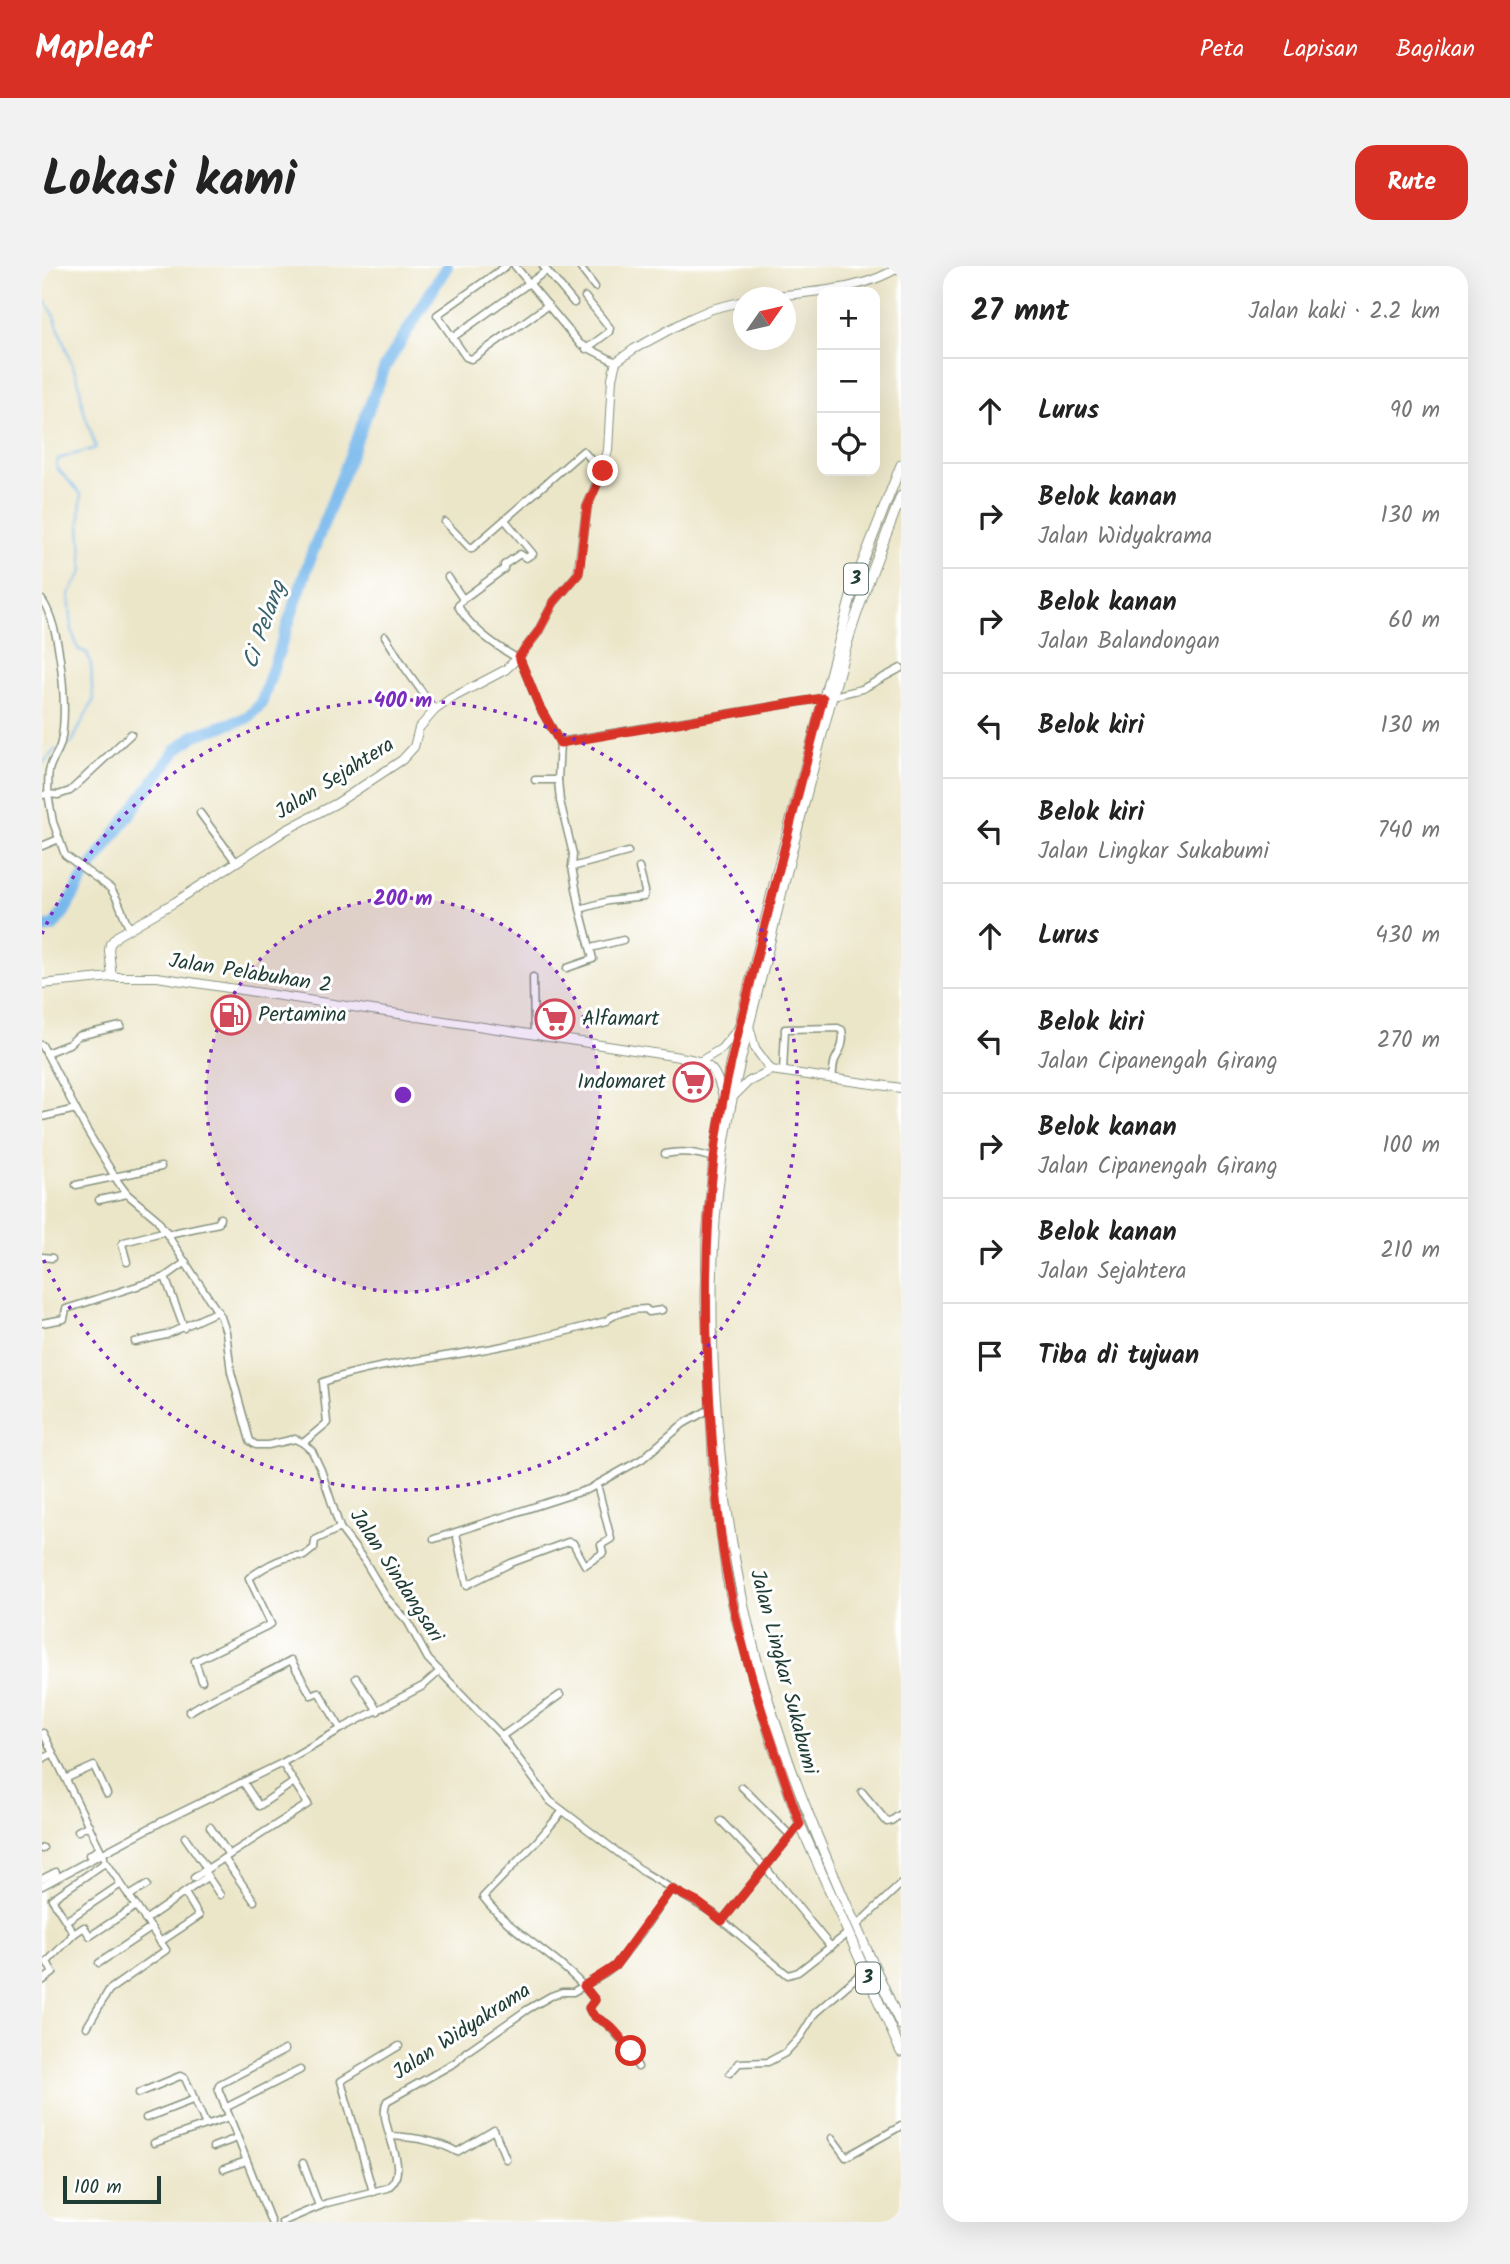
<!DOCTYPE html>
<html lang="id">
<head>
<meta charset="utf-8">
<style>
  body { margin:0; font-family:Kalam,sans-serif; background:#f2f2f2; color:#222 }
  .controls { position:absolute; right:21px; top:21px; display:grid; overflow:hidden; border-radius:14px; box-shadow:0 7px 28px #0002 }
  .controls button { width:63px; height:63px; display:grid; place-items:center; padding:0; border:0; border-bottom:2px solid #e0e0e0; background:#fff; color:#222; font:35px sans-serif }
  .compass { position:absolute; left:691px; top:21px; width:63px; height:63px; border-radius:50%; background:#fff; box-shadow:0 7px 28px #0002; rotate:56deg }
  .scale { position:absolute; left:21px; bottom:18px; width:98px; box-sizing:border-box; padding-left:7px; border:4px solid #1f3d34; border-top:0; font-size:19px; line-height:24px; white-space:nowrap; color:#1f3d34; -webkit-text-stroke:5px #fff; paint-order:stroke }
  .stop { position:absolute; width:21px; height:21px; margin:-16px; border:5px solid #d93025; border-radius:50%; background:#fff }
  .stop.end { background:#d93025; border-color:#fff; box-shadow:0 2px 7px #0008 }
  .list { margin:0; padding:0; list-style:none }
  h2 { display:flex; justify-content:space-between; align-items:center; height:91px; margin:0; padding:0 28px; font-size:30px }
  h2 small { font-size:23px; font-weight:400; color:#767676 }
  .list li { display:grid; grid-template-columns:46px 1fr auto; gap:21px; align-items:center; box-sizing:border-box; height:105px; padding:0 28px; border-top:2px solid #e0e0e0 }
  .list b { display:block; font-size:26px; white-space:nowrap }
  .list p { margin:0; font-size:23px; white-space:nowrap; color:#767676 }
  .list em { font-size:23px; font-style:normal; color:#767676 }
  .icon { flex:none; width:38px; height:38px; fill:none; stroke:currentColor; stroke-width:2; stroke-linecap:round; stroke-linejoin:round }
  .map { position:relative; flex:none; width:859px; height:1956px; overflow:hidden; border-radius:21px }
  header { display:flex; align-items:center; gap:42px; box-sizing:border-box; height:98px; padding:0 35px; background:#d93025; color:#fff }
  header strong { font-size:33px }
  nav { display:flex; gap:38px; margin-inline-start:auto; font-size:24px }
  .intro { display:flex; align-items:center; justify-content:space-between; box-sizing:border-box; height:168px; padding:0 42px }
  h1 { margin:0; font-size:49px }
  .button { padding:18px 32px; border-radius:21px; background:#d93025; color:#fff; font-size:24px; font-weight:700 }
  main { display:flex; gap:42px; padding:0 42px }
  aside { flex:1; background:#fff; border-radius:21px; box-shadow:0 7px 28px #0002 }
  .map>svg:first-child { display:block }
</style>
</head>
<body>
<header>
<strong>Mapleaf</strong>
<nav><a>Peta</a><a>Lapisan</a><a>Bagikan</a></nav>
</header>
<div class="intro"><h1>Lokasi kami</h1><a class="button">Rute</a></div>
<main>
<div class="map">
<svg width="859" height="1956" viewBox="0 0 859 1956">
  <rect width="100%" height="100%" fill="#fff"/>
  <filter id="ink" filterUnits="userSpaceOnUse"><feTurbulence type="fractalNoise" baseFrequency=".0143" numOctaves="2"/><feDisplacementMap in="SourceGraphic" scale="14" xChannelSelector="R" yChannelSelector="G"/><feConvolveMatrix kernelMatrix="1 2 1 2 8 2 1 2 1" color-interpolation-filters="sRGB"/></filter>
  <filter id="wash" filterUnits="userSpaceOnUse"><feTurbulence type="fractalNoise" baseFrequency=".00686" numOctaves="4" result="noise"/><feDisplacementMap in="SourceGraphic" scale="28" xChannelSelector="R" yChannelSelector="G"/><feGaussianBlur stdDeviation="1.57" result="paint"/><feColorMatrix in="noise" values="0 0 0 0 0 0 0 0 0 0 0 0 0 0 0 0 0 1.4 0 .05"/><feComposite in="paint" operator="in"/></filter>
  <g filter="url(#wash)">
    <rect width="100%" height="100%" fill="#ece6c9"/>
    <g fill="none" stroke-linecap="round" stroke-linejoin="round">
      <g stroke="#77b8ec" stroke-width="2">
        <path d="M0,32L10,45L37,117L41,142L54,182L16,193L14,201L39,228L38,259L41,305L27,328L30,364L36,383L45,387C53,403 47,416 52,433L29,478L19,481"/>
        <path d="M0,498L14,483"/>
      </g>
      <path stroke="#77b8ec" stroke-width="12" d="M0,662L11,660L22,646L40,614L134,484L153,469L205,452L219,438L270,287L343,101L405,0"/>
    </g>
  </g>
  <g filter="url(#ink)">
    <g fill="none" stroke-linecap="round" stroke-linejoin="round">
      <g stroke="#86927e" stroke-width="9">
        <g id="street">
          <path d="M464,0L395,49L424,91L429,93L433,91L506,39"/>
          <path d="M473,0L538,78L574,96"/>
          <path d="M501,0L532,37"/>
          <path d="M537,0L553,21"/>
          <path d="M543,31L568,62L567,66L544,83"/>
          <path d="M410,72L504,5"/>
          <path d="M463,254L491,288"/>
          <path d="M403,256L429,283L541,185L560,205"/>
          <path d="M406,311L421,333L416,340C429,363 452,379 475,392"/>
          <path d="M421,333L462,303V299L478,288L484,292L490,288"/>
          <path d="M0,334C19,361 26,443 19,476C17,486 11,492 8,501C5,509 7,519 6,528L16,529L28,525L89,468"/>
          <path d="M343,370L363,402L393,444"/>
          <path d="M477,391L497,440L518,476L781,432"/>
          <path d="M791,430L820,423L859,402"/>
          <path d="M518,476L516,514L518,535L531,588L530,601L538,643L551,693L525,702"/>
          <path d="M493,514H516"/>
          <path d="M0,529L6,528L11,556L23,589L69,623L76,635L87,662"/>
          <path d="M158,547L194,596"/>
          <path d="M0,580L17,573"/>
          <path d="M530,601L586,586"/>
          <path d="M538,643L566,635L602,631L603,625L597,602"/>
          <path d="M549,682L581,674"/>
          <path d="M491,711L492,769"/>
          <path d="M0,779L44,863L76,916L85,928L115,953L179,1051L184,1066L189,1106L208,1175L214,1179H226L253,1173L261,1177L270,1185L279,1204L298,1262L322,1294L344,1331L366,1356L386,1393L460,1470L508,1535L603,1607L671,1647L746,1709L756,1706L806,1667"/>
          <path d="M4,787L27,778L36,770L79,760"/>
          <path d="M741,806L743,763L796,762L800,764C803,777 798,784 793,794C791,799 791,808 790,813"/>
          <path d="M0,851L34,843"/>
          <path d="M623,888C641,884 654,887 672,892"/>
          <path d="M34,919L119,901"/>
          <path d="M57,934L85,928"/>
          <path d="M126,968L177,957L178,952"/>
          <path d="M0,991L10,992"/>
          <path d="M85,996L80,978L82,976L124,965"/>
          <path d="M123,1011L142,1062"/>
          <path d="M0,1057L22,1053L24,1043L123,1011L144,996"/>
          <path d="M93,1076L124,1069L176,1045"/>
          <path d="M261,1177L285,1157L281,1116C332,1098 386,1094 439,1084C481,1077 523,1066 564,1055C574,1046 591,1043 604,1043L607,1046L620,1044"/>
          <path d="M414,1267L425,1319L469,1297L526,1276L531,1277L543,1299L561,1287L559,1279L569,1273L555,1218"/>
          <path d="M392,1273L547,1223L600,1193L641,1158L668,1143"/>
          <path d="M314,1412L336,1445"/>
          <path d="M160,1415L153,1395L229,1358L207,1312C222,1301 244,1288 262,1290L272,1282L273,1274L298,1262"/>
          <path d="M147,1446C179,1425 216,1413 249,1394L269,1429L276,1426L278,1428L299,1463"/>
          <path d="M1,1467L11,1487"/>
          <path d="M460,1470L518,1429"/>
          <path d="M0,1493L11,1487L62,1591"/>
          <path d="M25,1512L52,1500L65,1528"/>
          <path d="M203,1519L217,1540L252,1516"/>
          <path d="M700,1521L749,1570"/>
          <path d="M820,1526L845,1556L849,1555L859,1548"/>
          <path d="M521,1545L496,1574L441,1631C472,1671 523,1693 553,1734L547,1742C551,1754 559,1752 567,1760C579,1772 588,1785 596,1801"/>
          <path d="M679,1555L723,1601L789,1681"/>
          <path d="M168,1561L187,1589"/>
          <path d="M36,1565L47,1559"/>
          <path d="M143,1571L165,1603"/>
          <path d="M0,1583L1,1582"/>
          <path d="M47,1589L58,1583"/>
          <path d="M182,1592L212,1635"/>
          <path d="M152,1612L162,1605"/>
          <path d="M0,1613L14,1606"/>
          <path d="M0,1620L117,1557L240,1497"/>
          <path d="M178,1629L162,1605L266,1538L240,1497L299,1463L381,1420L398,1405"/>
          <path d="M87,1630L105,1619"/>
          <path d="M103,1654L165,1611"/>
          <path d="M24,1655L79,1618"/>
          <path d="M680,1655L758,1558"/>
          <path d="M814,1660L859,1618"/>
          <path d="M29,1670L42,1661L48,1670L94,1640"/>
          <path d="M118,1676L157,1650L143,1627"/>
          <path d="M57,1697L109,1662"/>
          <path d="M0,1715L11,1707L5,1696L32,1668L10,1633L64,1596L124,1684L67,1724L45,1761"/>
          <path d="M688,1807L697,1797L726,1796L743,1787L759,1770L773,1747L823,1704"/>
          <path d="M97,1827L138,1810L143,1812L164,1859"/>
          <path d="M183,1842L258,1804"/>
          <path d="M104,1852L153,1833"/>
          <path d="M348,1870C370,1871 397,1875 415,1886L452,1864L464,1893"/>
          <path d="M790,1872L804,1891L859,1860"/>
          <path d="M112,1877L187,1851"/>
          <path d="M171,1881L195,1872"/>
          <path d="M261,1897L277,1940"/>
          <path d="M182,1903L204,1895"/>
          <path d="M331,1926L299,1815L357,1780"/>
          <path d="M229,1956L176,1822L178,1818L243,1784"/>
          <path d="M240,1956L285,1937L345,1922C373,1904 333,1858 345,1835L414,1796L424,1786L486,1743L509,1730L520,1726H531L564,1707L573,1700L600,1665L629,1623"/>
        </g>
      </g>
      <g stroke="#86927e" stroke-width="10">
        <g id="secondary">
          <path d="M722,32C769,24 817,27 859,0"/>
          <path d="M70,711L67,684L68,678L75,670L133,636L244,564L295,537L360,494L372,481L377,462L393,444L408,433L463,404L477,391L496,366L512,336L536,308L545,241L560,205L566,184L570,112L574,96L592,83L649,52L670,43L702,35"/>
          <path d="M0,718L70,711H115L644,792C671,797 675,806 681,831"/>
          <path d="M707,760L713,782L729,804"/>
          <path d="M659,795L679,783L696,763"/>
          <path d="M729,804L859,822"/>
          <path d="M690,832L706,816L729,804"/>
        </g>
      </g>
      <g stroke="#86927e" stroke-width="11">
        <g id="primary">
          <path d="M859,199L813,316L736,602L688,799L672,892L665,972L664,1033L672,1209L685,1312L695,1355L729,1474L758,1558L859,1786"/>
          <path d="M859,230C842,275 824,319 809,365C787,436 770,508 751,580C741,621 731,663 721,704C705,766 689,827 680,891C659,1034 673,1209 704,1350C736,1494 798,1626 859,1759"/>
        </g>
      </g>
      <use href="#street" stroke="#fff" stroke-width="6"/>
      <use href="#secondary" stroke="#fff" stroke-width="8"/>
      <use href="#primary" stroke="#fff" stroke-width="9"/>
    </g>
  </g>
  <g fill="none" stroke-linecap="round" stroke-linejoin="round" filter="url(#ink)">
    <path stroke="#d93025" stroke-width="9" d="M561,205L545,241L537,307L512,336L496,366L477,391L497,440L518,477L781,432C757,523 734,615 711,706C696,768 679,829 672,893C661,985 663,1078 670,1170C673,1218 677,1267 686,1314C702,1397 730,1478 758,1558L680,1655L657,1637L629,1623L573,1700L542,1720L553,1734L547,1742C551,1752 556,1752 564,1757C573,1763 582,1776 589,1785"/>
  </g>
  <circle cx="361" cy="829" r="197" fill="#7b2cbf" fill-opacity=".12"/>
  <g fill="none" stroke="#7b2cbf" stroke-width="3.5" stroke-dasharray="3.5 7">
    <circle cx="361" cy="829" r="197"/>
    <path d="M0 668A395 395 0 1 1 0 990"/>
  </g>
  <defs>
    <g id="fuel-ring" transform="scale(2.0125)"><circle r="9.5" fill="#fff" stroke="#d1495b" stroke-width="1.5"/><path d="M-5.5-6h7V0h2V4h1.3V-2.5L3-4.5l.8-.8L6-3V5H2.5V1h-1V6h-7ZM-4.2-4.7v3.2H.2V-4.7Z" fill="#d1495b"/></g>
    <g id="supermarket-ring" transform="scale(2.0125)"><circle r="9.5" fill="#fff" stroke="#d1495b" stroke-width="1.5"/><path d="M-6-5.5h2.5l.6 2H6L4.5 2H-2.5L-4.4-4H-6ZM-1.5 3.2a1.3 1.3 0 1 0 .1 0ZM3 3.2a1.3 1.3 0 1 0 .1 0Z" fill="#d1495b"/></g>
  </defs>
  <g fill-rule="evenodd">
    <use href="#fuel-ring" x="189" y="749"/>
    <use href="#supermarket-ring" x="513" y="753"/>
    <use href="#supermarket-ring" x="651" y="816"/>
  </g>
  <g text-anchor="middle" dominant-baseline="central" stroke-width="6" stroke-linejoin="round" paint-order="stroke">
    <g fill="#fff" stroke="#627771" stroke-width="2">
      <rect x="802" y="297.5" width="24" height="31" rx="5"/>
      <rect x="814" y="1696.5" width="24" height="31" rx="5"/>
    </g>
    <g font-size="19" font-weight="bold" fill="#1f3d34">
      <text x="814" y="313">3</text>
      <text x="826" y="1712">3</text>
    </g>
    <g font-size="21" fill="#1f3d34" stroke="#fff">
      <text transform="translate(293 513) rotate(-32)">Jalan Sejahtera</text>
      <text transform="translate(208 708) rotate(9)">Jalan Pelabuhan 2</text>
      <text transform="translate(354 1310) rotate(57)">Jalan Sindangsari</text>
      <text transform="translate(741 1406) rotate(75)">Jalan Lingkar Sukabumi</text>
      <text transform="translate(420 1766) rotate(-33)">Jalan Widyakrama</text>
    </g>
    <g font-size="21" fill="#1f3d34" stroke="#fff" text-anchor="start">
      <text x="216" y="749">Pertamina</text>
      <text x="540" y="753">Alfamart</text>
      <text x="624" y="816" text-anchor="end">Indomaret</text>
    </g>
    <g font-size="23" font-style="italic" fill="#39626b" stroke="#fff">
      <text transform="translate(223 359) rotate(-71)">Ci Pelang</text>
    </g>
  </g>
  <circle cx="361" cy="829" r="10" fill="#7b2cbf" stroke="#fff" stroke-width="3.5"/>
  <g font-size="21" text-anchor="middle" font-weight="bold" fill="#7b2cbf" stroke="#fff" stroke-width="6" stroke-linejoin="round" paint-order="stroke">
    <text x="361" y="441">400 m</text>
    <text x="361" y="639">200 m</text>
  </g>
</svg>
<div class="controls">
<button>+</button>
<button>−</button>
<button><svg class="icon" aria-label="locate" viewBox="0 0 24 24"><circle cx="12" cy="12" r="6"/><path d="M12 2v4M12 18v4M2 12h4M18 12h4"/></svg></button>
</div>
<svg class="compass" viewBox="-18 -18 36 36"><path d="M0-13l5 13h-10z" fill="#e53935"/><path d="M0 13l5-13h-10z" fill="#767676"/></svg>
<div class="scale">100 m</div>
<div class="stop" style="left:589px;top:1785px"></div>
<div class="stop end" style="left:561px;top:205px"></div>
</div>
<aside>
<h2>27 mnt<small>Jalan kaki · 2.2 km</small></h2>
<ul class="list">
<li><svg class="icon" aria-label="ahead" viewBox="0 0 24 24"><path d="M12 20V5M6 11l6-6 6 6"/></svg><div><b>Lurus</b></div><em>90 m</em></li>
<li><svg class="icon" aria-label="right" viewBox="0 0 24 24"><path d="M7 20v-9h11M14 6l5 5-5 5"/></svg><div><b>Belok kanan</b><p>Jalan Widyakrama</p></div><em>130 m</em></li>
<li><svg class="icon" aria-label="right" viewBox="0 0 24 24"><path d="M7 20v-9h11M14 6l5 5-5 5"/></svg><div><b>Belok kanan</b><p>Jalan Balandongan</p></div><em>60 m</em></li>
<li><svg class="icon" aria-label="left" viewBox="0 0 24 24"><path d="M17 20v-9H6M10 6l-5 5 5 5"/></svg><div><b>Belok kiri</b></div><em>130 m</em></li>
<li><svg class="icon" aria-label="left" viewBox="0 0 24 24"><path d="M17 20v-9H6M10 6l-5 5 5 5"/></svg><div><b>Belok kiri</b><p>Jalan Lingkar Sukabumi</p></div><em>740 m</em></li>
<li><svg class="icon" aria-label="ahead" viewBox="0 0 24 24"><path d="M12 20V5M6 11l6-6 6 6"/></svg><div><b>Lurus</b></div><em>430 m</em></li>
<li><svg class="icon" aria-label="left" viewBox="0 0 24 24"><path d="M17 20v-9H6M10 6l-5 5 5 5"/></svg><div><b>Belok kiri</b><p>Jalan Cipanengah Girang</p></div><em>270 m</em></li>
<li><svg class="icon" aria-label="right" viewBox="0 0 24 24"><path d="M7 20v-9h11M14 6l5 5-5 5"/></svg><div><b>Belok kanan</b><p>Jalan Cipanengah Girang</p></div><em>100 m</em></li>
<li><svg class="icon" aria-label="right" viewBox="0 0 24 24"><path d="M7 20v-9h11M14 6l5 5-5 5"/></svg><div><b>Belok kanan</b><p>Jalan Sejahtera</p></div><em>210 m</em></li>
<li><svg class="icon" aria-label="arrive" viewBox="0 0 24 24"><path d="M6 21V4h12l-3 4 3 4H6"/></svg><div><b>Tiba di tujuan</b></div></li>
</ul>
</aside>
</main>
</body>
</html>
